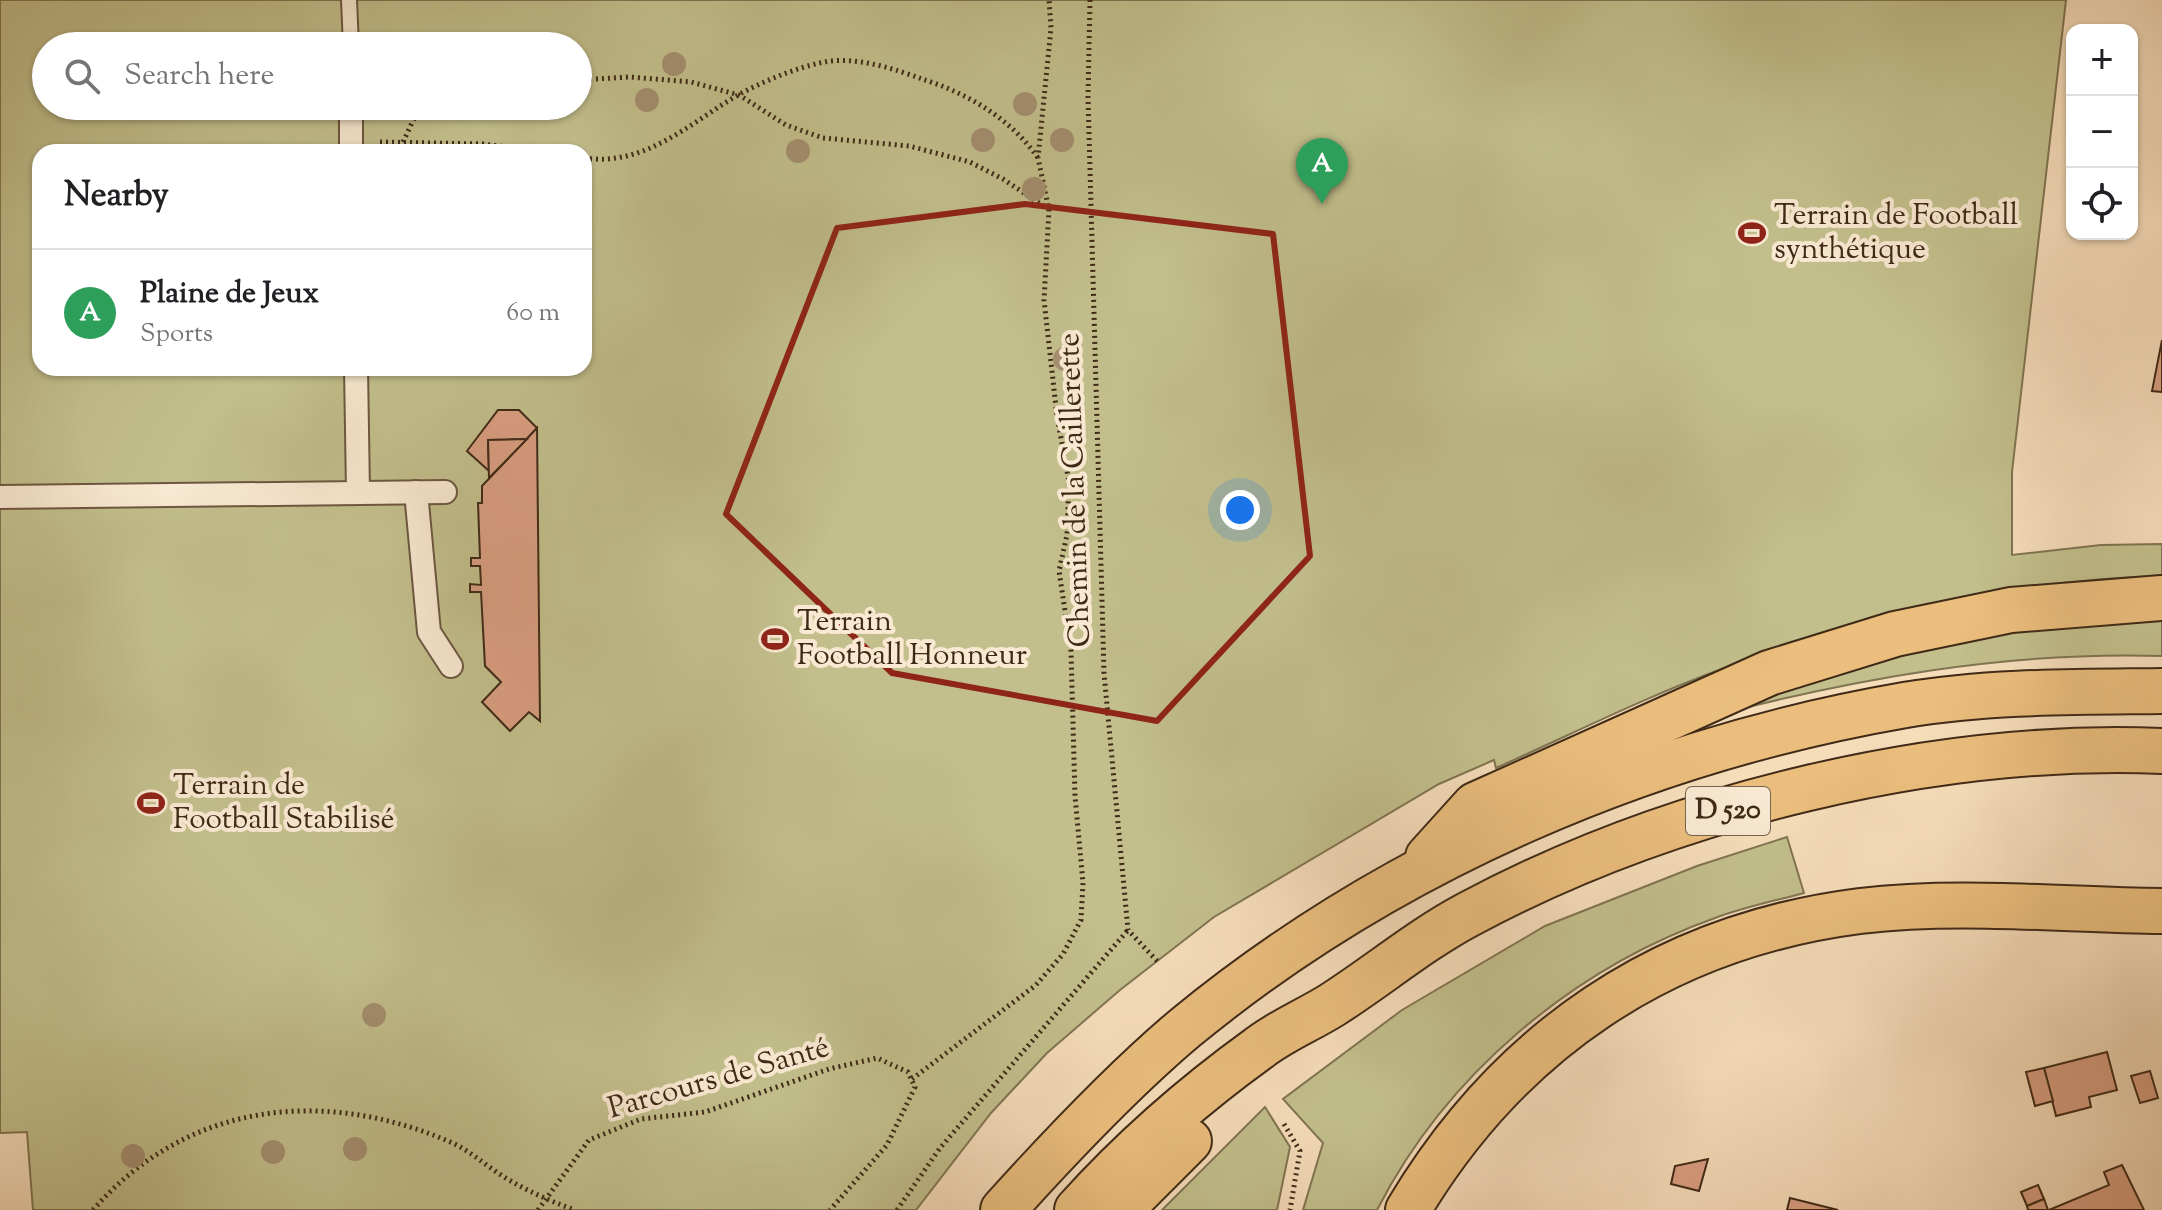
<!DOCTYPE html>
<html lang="en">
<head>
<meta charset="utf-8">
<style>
  body { margin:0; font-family:"Sorts Mill Goudy",serif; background:#f2f2f2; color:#202124 }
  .controls { position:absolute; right:24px; top:24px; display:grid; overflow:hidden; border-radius:16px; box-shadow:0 2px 6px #0004 }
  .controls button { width:72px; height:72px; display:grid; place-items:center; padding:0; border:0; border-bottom:2px solid #e0e0e0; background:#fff; color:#202124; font:40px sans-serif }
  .you { position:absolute; left:1240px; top:510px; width:28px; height:28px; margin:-20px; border:6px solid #fff; border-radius:50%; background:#1a73e8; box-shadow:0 0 0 12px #1a73e833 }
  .badge { display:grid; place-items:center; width:52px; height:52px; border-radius:50%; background:#0f766e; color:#fff; font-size:26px; font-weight:700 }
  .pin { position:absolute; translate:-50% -66px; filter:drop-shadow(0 2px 4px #0008) }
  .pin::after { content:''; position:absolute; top:42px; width:28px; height:24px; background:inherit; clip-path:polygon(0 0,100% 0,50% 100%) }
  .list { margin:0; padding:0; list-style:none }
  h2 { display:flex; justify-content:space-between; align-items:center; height:104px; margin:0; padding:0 32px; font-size:34px }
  h2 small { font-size:26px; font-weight:400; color:#757577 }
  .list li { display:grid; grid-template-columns:52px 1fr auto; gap:24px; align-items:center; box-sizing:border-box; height:128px; padding:0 32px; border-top:2px solid #e0e0e0 }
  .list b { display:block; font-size:30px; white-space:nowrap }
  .list p { margin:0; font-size:26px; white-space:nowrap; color:#757577 }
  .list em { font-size:26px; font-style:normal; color:#757577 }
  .icon { flex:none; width:44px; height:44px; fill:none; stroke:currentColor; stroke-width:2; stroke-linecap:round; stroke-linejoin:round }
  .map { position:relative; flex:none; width:2162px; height:1210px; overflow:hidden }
  .search { position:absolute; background:#fff; box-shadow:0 2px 6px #0004; left:32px; top:32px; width:560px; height:88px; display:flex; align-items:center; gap:20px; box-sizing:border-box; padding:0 28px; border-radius:44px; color:#757577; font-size:30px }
  .panel { position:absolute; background:#fff; box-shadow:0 2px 6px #0004; left:32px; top:144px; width:560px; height:232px; border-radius:24px }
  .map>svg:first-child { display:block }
</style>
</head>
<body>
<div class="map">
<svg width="2162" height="1210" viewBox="0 0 2162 1210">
  <rect width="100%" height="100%" fill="#f6ddba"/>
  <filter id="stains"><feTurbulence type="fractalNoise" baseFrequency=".0025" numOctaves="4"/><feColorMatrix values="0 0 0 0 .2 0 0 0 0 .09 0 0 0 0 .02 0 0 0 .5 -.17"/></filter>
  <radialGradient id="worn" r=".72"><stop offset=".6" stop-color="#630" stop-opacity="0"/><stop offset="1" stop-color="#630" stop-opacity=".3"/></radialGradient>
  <g fill="#c2bf8c" stroke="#807452" stroke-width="2" fill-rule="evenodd">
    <path d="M0,0H2066L2012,472V555L2101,545L2162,544V576C2010,579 1861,618 1719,670C1643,698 1570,735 1496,768L1494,760L1439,784L1214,917L1120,990L1047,1053L991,1113L916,1210H33L27,1132L0,1133ZM46,46H578V106H46ZM40,152H584V368H40Z"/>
    <path d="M2162,613V656C2006,651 1854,679 1704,718L1788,684L2003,629Z"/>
    <path d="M1787,837L1804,893C1774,901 1744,907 1715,918C1572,969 1446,1075 1377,1210H1303L1323,1143L1283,1099L1402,1010L1545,926L1697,866Z"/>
    <path d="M1265,1107L1290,1147L1277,1210H1162Z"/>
  </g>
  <g fill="#d99e81" stroke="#3f2a17" stroke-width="2">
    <path d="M2162,340V392L2152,391Z"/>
    <path d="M498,410H519L537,428L527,439L488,440L489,471L467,451Z"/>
    <path d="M537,428L540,721L529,712L510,731L482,702L501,682L485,666L481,592H470V584L481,585L480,566H471V558H480L478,503H482V486Z"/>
    <path d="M527,439L489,478L488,440Z"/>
    <path d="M2107,1052L2117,1090L2089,1097L2091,1107L2056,1116L2044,1068Z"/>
    <path d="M2044,1068L2053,1101L2035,1106L2026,1072Z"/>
    <path d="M2150,1071L2158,1098L2140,1103L2131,1076Z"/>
    <path d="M1708,1159L1699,1191L1671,1184L1675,1166Z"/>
    <path d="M2122,1165L2144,1210H2049L2109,1185L2104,1172Z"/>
    <path d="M2038,1185L2044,1199L2027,1206L2021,1192Z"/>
    <path d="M1790,1198L1838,1210H1787Z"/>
    <path d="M2044,1199L2048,1210H2028L2027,1206Z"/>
  </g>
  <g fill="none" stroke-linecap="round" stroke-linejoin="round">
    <g stroke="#6d5740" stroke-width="18">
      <path id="service" d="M349,0L351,46"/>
    </g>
    <g stroke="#6d5740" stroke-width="26">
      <g id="pedestrian">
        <path d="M351,106V152"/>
        <path d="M356,368L358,493"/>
        <path d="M416,492L429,632L451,666"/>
        <path d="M0,497L445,492"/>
      </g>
    </g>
    <g stroke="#3f2a17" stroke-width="48">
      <g id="primary">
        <path d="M1428,857L1475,805L1769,673L1895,634L2011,610L2162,598"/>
        <path d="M1003,1210C1058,1149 1122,1081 1185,1028C1389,860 1645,750 1905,705C1989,691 2077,692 2162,691"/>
        <path d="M1077,1210C1131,1150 1194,1095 1259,1048C1281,1031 1308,1020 1332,1005C1379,975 1420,940 1469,914C1671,806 1934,742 2162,751"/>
        <path d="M1120,1210L1189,1141"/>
        <path d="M1408,1210C1509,1041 1663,936 1860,911C1959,899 2062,910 2162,911"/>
      </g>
    </g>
    <g stroke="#3f2a17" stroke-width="5" stroke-dasharray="2 4" stroke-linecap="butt">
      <path d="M1090,0L1088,97L1104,673L1128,930L1160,964"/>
      <path d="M578,80L630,77L691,82L739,95L786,125L823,138L909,146L970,162L1003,179L1048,209"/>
      <path d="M380,142L483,144L547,152"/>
      <path d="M403,142L420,106"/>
      <path d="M584,158C645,167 690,123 738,95C764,81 795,68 824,62C856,56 895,69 925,80C969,94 1012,120 1038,158"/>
      <path d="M912,1079L1036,985L1063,954L1081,920L1083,883L1075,796L1071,651L1059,571L1067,535L1069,482L1057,416L1044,300L1049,210L1038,158L1051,28L1049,0"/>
      <path d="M1284,1124L1300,1151L1290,1210"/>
      <path d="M93,1210C186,1103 321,1087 448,1141C468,1149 485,1165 504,1177C527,1191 550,1201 575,1210"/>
      <path d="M538,1210L589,1140L641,1119L705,1112L829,1069L877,1058L908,1072L915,1087L887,1145L830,1210"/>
      <path d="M897,1210L940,1148L1128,930"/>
    </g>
    <use href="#service" stroke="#f9e9d2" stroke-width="14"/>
    <use href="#pedestrian" stroke="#f9e9d2" stroke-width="22"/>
    <use href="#primary" stroke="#ebbe7d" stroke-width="44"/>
  </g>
  <g fill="#a48f70">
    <circle cx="674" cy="64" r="12"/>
    <circle cx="647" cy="100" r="12"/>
    <circle cx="1025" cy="104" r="12"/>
    <circle cx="983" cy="140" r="12"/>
    <circle cx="1062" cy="140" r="12"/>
    <circle cx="798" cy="151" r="12"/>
    <circle cx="1034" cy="189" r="12"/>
    <circle cx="1065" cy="359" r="12"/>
    <circle cx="374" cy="1015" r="12"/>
    <circle cx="355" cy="1149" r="12"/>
    <circle cx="273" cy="1152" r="12"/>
    <circle cx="133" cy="1156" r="12"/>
  </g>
  <path fill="none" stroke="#8f2418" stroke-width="6" stroke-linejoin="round" d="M1025,204L1273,234L1310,556L1157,721L892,673L726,514L837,228Z"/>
  <defs>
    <g id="stadium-bare" transform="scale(2.16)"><path d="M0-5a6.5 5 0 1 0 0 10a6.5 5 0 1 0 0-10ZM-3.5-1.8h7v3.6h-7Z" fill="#8f2418" stroke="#f9e9d2" stroke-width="2.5" paint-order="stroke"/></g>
  </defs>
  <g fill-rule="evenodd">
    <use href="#stadium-bare" x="1752" y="233"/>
    <use href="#stadium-bare" x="775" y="639"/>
    <use href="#stadium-bare" x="151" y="803"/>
  </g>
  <g text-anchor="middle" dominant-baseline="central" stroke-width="8" stroke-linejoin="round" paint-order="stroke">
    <rect fill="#f9e9d2" stroke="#77634f" stroke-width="2" x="1686" y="787" width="84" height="48" rx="6"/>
    <g font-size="28" font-weight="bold" fill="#3f2a17">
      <text x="1728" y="811">D 520</text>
    </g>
    <g font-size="30" fill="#3f2a17" stroke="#f9e9d2" text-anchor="start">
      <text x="1774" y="216">Terrain de Football<tspan x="1774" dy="34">synthétique</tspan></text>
      <text x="797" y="622">Terrain<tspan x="797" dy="34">Football Honneur</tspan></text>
      <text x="173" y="786">Terrain de<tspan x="173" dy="34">Football Stabilisé</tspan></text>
    </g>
    <g font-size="30" fill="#3f2a17" stroke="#f9e9d2">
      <text transform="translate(1076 490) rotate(-92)">Chemin de la Caillerette</text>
      <text transform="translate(719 1079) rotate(-16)">Parcours de Santé</text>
    </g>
  </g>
  <rect width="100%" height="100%" filter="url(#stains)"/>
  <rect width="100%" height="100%" fill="url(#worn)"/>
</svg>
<div class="controls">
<button>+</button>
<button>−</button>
<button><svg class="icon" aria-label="locate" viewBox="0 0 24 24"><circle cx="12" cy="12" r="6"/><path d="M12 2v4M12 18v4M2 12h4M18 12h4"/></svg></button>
</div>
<div class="you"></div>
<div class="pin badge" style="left:1322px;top:204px;background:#2e9e5b">A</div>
<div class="search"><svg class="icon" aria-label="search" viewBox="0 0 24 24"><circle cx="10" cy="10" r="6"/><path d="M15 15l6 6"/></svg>Search here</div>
<section class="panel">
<h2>Nearby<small></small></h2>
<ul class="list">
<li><span class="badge" style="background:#2e9e5b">A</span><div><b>Plaine de Jeux</b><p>Sports</p></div><em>60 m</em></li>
</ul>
</section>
</div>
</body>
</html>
